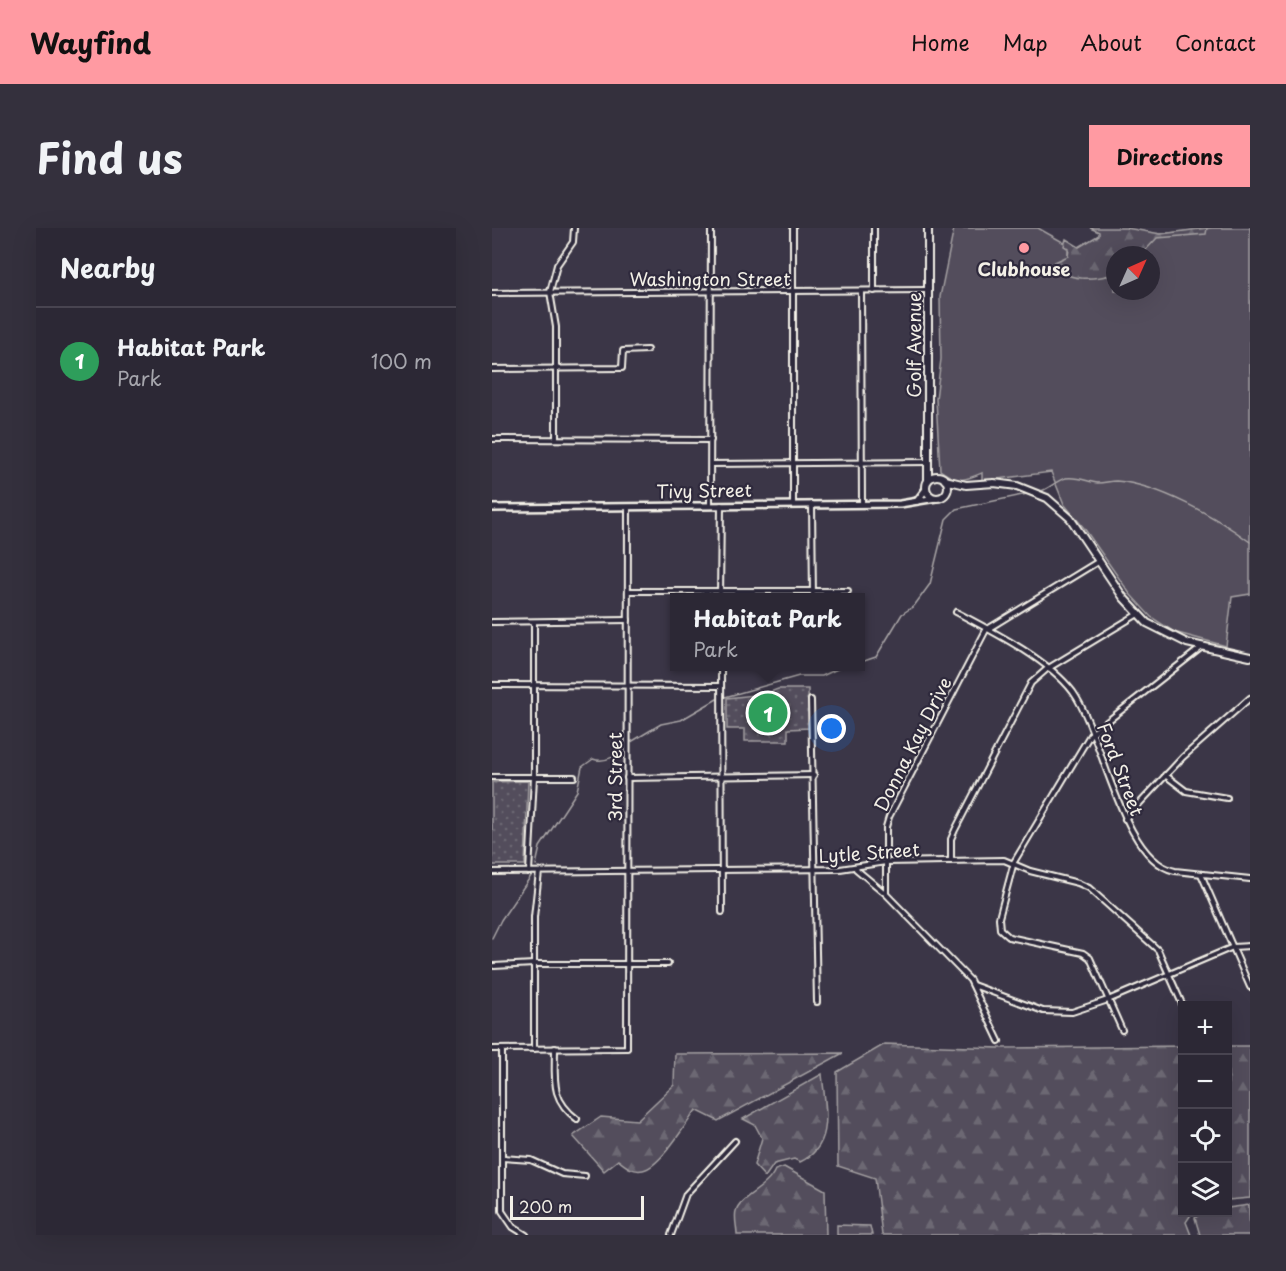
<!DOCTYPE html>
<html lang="en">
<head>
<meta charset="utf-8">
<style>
  body { margin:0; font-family:"Playpen Sans",sans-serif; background:#34303d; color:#f1f3f6 }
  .controls { position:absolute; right:18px; bottom:18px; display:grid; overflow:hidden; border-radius:0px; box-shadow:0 6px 24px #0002 }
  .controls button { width:54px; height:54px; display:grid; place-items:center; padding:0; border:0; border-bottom:2px solid #484450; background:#2c2835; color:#f1f3f6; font:30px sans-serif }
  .compass { position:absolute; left:614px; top:18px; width:54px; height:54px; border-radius:50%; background:#2c2835; box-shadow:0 6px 24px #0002; rotate:45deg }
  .scale { position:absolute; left:18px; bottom:15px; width:134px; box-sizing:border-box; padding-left:6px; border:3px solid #f4f1e8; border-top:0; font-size:16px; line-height:21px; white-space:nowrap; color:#f4f1e8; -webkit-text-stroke:4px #2f2a3d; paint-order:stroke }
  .you { position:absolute; left:340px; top:501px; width:21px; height:21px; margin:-15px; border:4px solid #fff; border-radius:50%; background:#1a73e8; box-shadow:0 0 0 9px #1a73e833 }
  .badge { display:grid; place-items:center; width:39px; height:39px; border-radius:50%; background:#ff9aa2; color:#fff; font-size:20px; font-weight:700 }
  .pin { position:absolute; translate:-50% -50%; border:3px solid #fff; box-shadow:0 2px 6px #0006 }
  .popup { position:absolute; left:178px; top:365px; width:195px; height:78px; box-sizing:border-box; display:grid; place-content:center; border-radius:0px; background:#2c2835; filter:drop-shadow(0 2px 4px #0005); font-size:20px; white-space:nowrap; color:#a6a6ad }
  .popup b { font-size:22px; color:#f1f3f6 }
  .popup::after { content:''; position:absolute; left:50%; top:100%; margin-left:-12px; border:12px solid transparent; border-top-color:#2c2835 }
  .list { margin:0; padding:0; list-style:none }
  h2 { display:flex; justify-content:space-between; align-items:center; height:78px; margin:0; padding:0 24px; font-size:26px }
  h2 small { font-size:20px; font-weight:400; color:#a6a6ad }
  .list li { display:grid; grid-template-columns:39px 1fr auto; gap:18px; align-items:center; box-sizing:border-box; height:108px; padding:0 24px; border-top:2px solid #484450 }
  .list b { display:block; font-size:22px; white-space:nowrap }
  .list p { margin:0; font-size:20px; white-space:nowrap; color:#a6a6ad }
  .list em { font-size:20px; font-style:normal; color:#a6a6ad }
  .icon { flex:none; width:33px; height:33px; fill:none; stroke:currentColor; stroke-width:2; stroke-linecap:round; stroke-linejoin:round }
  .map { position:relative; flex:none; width:758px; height:1007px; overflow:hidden; border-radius:0px }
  header { display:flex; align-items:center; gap:36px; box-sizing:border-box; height:84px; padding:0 30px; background:#ff9aa2; color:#111 }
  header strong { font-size:28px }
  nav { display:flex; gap:33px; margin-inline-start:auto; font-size:21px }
  .intro { display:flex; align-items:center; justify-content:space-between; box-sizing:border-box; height:144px; padding:0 36px }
  h1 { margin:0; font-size:42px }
  .button { padding:15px 27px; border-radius:0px; background:#ff9aa2; color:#111; font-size:21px; font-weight:700 }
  main { display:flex; gap:36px; padding:0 36px }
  aside { flex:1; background:#2c2835; border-radius:0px; box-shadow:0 6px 24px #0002 }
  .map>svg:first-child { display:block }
</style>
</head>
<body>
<header>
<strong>Wayfind</strong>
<nav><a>Home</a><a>Map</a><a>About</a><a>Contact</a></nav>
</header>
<div class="intro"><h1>Find us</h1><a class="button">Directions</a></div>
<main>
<aside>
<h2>Nearby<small></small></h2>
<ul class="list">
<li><span class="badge" style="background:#2e9e5b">1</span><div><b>Habitat Park</b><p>Park</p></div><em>100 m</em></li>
</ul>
</aside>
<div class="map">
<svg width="758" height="1007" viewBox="0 0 758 1007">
  <defs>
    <pattern id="forest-firs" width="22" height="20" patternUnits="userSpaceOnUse" patternTransform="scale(1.5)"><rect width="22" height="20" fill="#534e5c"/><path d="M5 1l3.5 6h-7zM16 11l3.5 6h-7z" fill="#6c6873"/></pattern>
    <pattern id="park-dots" width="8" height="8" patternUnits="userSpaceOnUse" patternTransform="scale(1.5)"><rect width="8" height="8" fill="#534e5c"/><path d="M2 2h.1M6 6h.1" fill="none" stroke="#6c6873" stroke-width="1.8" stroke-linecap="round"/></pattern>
  </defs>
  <rect width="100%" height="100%" fill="#3b3647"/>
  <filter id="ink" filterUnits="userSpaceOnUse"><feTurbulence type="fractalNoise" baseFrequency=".0167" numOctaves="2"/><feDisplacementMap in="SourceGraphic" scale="12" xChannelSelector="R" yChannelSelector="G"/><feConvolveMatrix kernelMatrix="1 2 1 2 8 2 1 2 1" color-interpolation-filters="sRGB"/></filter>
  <g filter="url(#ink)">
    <path fill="#534e5c" stroke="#a4a0a2" stroke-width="1.5" d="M462,0H546L576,17V47H623V63H659V27H644L661,7L720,0H758V366L740,369L734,418L682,404L659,389L638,366L592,300L572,276L559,244L490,253V245C469,254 467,255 448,242L444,171L449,131L448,69Z"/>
    <g fill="url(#forest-firs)" stroke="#a4a0a2" stroke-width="1.5">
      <path d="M598,0H634L669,6L715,0L714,6L665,10L649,27H623V46C604,51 572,56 563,34L576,28L577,21L572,18L574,11L587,19L607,7V4Z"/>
      <path d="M393,816L508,820L690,818V984L700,985L694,994L699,1007H390L383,950L346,938L345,844Z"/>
      <path d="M736,818H758V970L736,972Z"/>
      <path d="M351,825L226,893L204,882C193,897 168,939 151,942C140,944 134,938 126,932L112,943L81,908L109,889L145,892L182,857L183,826Z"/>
      <path d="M330,846C333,879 344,917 308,934L302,931L282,936L273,949L262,937L270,910L263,897L251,891Z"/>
      <path d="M292,939L333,962L334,1007H245C245,1000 242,989 244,983C248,968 275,961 283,942Z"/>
      <path d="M757,977L758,1007H708L703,990L710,985L736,984V980Z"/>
      <path d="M345,997L378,998L380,1007H345Z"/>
    </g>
    <g fill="url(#park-dots)" stroke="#a4a0a2" stroke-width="1.5">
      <path d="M286,461H316L317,500L296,501V513H253V501H235V470L273,466Z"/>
      <path d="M36,553L33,637H0V554Z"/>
    </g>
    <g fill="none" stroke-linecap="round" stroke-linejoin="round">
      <g stroke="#aaa6a7" stroke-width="1.5">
        <path d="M546,264C557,262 564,252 574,250C585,248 596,254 606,255C612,255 618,253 624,253C666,256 726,290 758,314"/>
        <path d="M369,434L384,429L410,386L422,378L438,356L454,291L464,281L535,266"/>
        <path d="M233,469L307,448H330L352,438"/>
        <path d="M139,514L169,496L189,492L225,471"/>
        <path d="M44,637L48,619L85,563L90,539L101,531C112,535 124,528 132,521"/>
        <path d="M0,710L9,692L39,648"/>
      </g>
      <g stroke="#f4f1e8" stroke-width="8">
        <g id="minor">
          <path d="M301,0V276"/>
          <path d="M382,0V63"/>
          <path d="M369,63L370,276"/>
          <path d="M0,65L436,62"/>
          <path d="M0,141L130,140L131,123L155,122"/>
          <path d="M0,211L219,212"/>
          <path d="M64,211V99L58,64L65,37L81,14L82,0"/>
          <path d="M219,236L437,234"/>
          <path d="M320,276L321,370"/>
          <path d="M218,277L219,0"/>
          <path d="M136,363H356"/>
          <path d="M228,370L229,277"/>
          <path d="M464,384C500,403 556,431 581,464C611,506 629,632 683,643L758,651"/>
          <path d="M0,394L136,392"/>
          <path d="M229,438L230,684"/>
          <path d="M0,457L229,458"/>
          <path d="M319,472L325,774"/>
          <path d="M673,547L694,563L735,570"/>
          <path d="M0,549H82"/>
          <path d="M135,550L322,547"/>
          <path d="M633,591L691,529L758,470"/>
          <path d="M459,633V611L463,602L539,455L555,441L646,386"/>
          <path d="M364,641L394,666"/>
          <path d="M0,644L348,641L394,634L512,632L538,643L586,655L597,660L666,722L691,778"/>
          <path d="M37,644L42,549V394"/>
          <path d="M709,646L758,759"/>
          <path d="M2,738L42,736H176"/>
          <path d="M481,757L551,783L580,784L616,772L741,719L758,718"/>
          <path d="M630,802L598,730L591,725L517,709L508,701L507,690L522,634L598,507L710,419"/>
          <path d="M507,813L478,752L394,666V599L397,589L494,402L607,333"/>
          <path d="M63,820C63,851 58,871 85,891"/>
          <path d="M0,821L135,820L136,279"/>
          <path d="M10,821V983L21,999L34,1007"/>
          <path d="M42,821V689L47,644"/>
          <path d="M10,930L39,932L70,946L93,948"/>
          <path d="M179,1007L194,966L243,913"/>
        </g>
      </g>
      <g stroke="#f4f1e8" stroke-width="10">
        <g id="tertiary">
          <path d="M425,273L434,261"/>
          <path d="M0,280L408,276L444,270"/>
        </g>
      </g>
      <g stroke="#f4f1e8" stroke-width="10">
        <g id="secondary">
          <circle cx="445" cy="259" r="11"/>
          <path d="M436,252V0"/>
          <path d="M453,252L474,257L502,255L525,258L555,270L578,290L631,369L655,395L695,415L758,429"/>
        </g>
      </g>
      <use href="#minor" stroke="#2f2a3d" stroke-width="4"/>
      <use href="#tertiary" stroke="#2f2a3d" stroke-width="5"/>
      <use href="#secondary" stroke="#2f2a3d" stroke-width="6"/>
    </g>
  </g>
  <circle fill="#ff9aa2" stroke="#2f2a3d" stroke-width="2" cx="532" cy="20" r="6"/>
  <g text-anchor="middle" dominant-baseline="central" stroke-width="4.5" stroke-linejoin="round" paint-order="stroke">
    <g font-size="18" font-weight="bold" fill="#f4f1e8" stroke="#2f2a3d">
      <text x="532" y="40">Clubhouse</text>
    </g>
    <g font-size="18" fill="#f4f1e8" stroke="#2f2a3d">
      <text x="218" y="50">Washington Street</text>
      <text transform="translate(421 117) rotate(-90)">Golf Avenue</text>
      <text transform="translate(212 262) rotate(-1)">Tivy Street</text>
      <text transform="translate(420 516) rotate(-63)">Donna Kay Drive</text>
      <text transform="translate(629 541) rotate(69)">Ford Street</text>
      <text transform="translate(122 549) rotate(-90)">3rd Street</text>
      <text transform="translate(377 624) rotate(-4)">Lytle Street</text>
    </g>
  </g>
</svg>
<div class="controls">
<button>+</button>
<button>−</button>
<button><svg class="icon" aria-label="locate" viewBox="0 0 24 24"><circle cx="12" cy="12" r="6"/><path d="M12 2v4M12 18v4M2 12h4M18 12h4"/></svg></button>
<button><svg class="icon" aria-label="layers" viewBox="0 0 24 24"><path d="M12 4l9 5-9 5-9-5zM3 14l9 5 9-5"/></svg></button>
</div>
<svg class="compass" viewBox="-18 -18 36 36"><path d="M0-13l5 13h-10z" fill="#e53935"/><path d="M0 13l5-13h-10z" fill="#a6a6ad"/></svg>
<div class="scale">200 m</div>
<div class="you"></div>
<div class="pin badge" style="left:276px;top:485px;background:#2e9e5b">1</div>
<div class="popup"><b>Habitat Park</b>Park</div>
</div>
</main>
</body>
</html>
